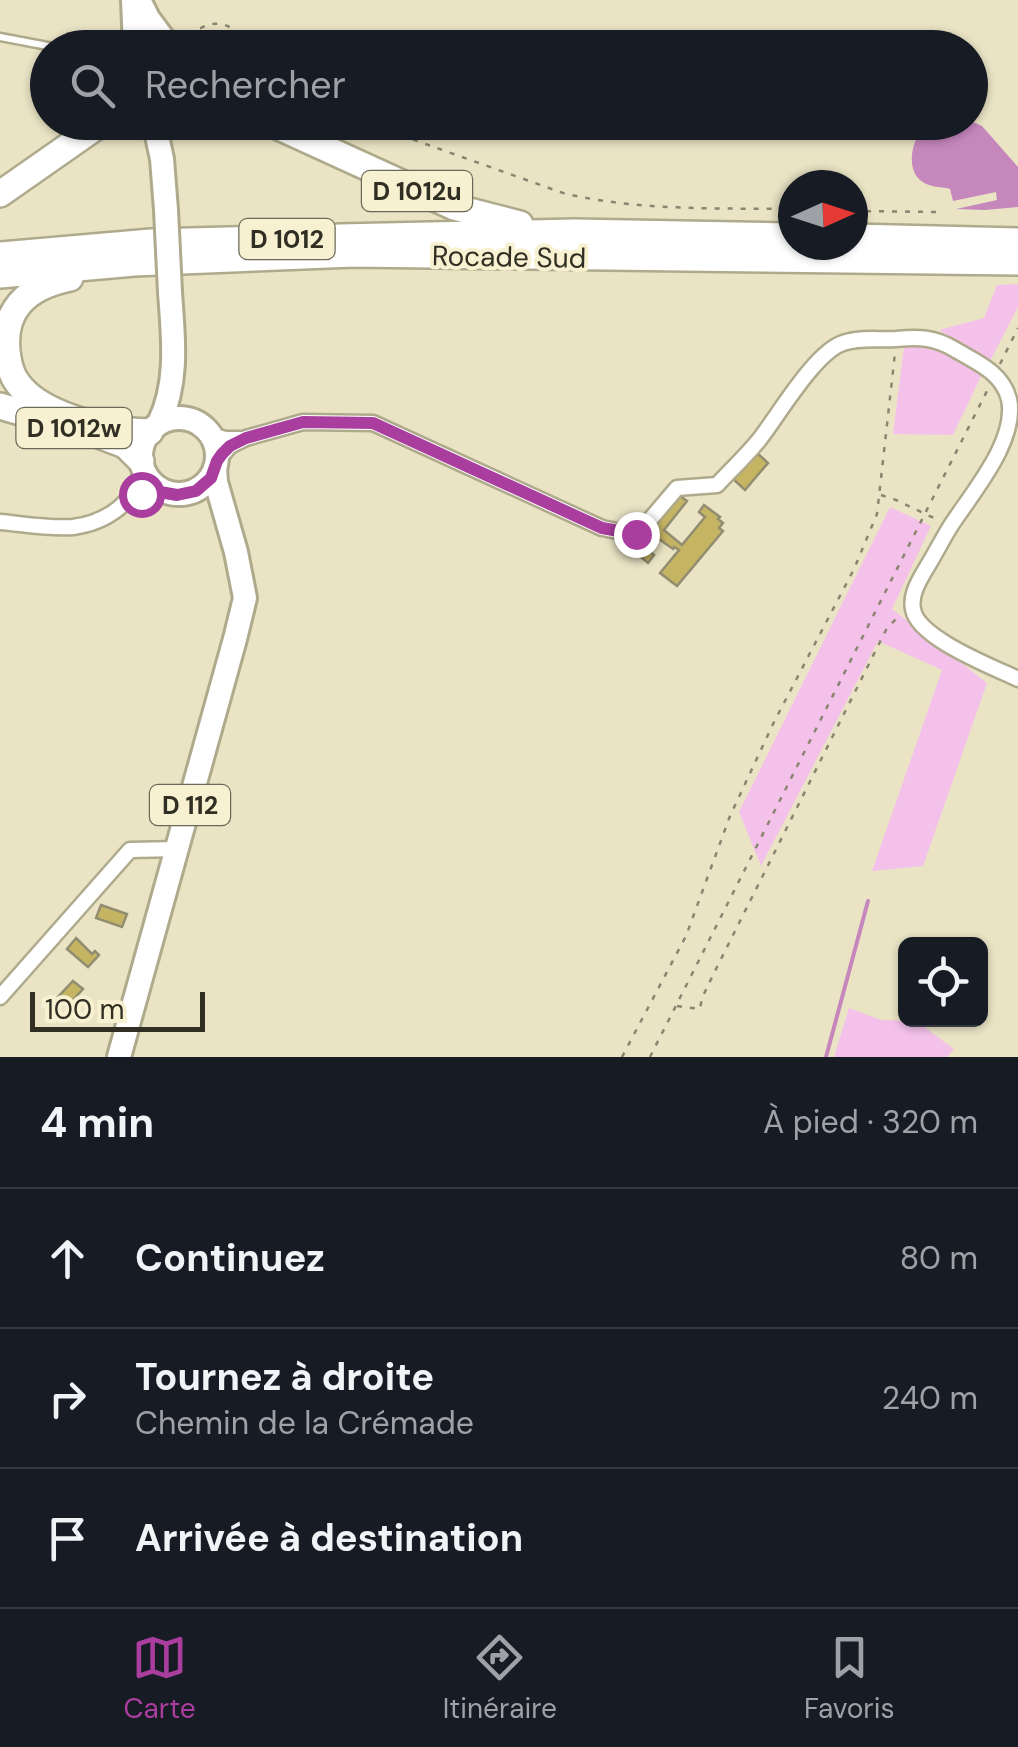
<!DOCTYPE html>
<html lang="fr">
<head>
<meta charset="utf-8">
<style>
  body { margin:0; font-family:"DM Sans",sans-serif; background:#242831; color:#f1f3f6 }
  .controls { position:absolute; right:30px; bottom:30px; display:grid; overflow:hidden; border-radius:15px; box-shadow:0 2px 8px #0004 }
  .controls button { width:90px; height:90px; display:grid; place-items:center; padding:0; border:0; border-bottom:2px solid #363941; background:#171b24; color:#f1f3f6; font:50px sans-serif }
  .compass { position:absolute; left:778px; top:170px; width:90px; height:90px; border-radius:50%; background:#171b24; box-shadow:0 2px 8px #0004; rotate:87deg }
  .scale { position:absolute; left:30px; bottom:25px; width:175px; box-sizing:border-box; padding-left:10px; border:5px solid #312f23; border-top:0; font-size:28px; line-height:35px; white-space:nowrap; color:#312f23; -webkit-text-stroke:8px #f7f1d2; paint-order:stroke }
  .stop { position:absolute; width:30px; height:30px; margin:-22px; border:8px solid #a93e9e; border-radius:50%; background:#fff }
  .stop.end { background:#a93e9e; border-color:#fff; box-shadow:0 2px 10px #0008 }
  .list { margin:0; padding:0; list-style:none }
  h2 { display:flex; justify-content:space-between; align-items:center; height:130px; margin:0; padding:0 40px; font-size:42px }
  h2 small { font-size:32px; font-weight:400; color:#9ea1a6 }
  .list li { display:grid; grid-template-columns:65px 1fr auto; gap:30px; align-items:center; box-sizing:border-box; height:140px; padding:0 40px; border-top:2px solid #363941 }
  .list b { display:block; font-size:38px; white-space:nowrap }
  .list p { margin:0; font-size:32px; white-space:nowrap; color:#9ea1a6 }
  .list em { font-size:32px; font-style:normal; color:#9ea1a6 }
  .icon { flex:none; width:55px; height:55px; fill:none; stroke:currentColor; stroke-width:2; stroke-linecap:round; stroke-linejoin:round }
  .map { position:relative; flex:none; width:1018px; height:1057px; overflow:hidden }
  .search { position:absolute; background:#171b24; box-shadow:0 2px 8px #0004; left:30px; right:30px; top:30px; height:110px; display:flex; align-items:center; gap:25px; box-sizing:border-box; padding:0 35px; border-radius:55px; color:#9ea1a6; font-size:38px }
  .sheet { height:550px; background:#171b24 }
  nav { display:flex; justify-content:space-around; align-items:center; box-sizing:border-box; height:140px; border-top:2px solid #363941; background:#171b24; font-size:28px; color:#9ea1a6 }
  nav a { display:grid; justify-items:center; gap:5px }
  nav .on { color:#a93e9e }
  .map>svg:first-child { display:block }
</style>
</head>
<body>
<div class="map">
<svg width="1018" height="1057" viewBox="0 0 1018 1057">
  <rect width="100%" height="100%" fill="#eae4c5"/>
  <g fill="#f4c1eb">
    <path d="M1018,284V307L990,361L939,330L984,318L997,285Z"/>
    <path d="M925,344L942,348L984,370L953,435L893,434L904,347Z"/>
    <path d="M890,507L931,526L892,609L987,683L923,866L872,871L942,670L878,641L761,866L739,812Z"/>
    <path d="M849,1008L881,1020L916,1021L954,1049L947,1057H834Z"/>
  </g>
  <path fill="#c687bd" d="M971,121L982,126L1018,167V207L985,210L956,209L997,200L996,192L953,201L950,189C940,186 929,188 920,180C905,167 912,133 930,124C941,119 959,122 970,122Z"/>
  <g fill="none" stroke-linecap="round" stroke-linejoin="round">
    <path stroke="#c687bd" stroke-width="4" d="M826,1057L868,901"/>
  </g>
  <g fill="#c5b563" stroke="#928d70" stroke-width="2.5">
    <path d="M756,452L768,463L745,490L732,478Z"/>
    <path d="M676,493L687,501L664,530L682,545L705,517L699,512L704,505L720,517L718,519L723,523L719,528L723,531L677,586L660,573L679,550L674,547L673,549L656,537L647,549L654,555L648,563L630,548Z"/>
    <path d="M101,905L127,914L122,927L96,918Z"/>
    <path d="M76,938L92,954L95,951L99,955L88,967L67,949Z"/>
    <path d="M73,981L83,989L74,999L77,1002L70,1009L57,998Z"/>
  </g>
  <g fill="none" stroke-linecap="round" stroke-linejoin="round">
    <g stroke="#afaa8c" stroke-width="11">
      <path id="lane" d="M0,37L58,48"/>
    </g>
    <g stroke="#afaa8c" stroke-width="19">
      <g id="street">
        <path d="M210,435L226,439H240"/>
        <path d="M217,461L230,446L246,438L303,422L373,423L602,528L637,535L677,488L717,485C731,470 746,456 759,440C778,416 815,352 843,343C859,337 879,340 896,339C919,337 934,337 954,349C976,362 1002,372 1009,399C1018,441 971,494 950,527C942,540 935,554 927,567C920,579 910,594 913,609C917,638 993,667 1018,679"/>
        <path d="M131,498L152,492L167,493"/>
        <path d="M0,522C23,524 50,529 73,527C106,523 136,502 143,469"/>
        <path d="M0,997L130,850L178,849"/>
      </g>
    </g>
    <g stroke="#afaa8c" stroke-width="28">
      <g id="primary">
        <path d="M133,0L135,48"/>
        <path d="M139,0L148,18L165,41"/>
        <path d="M154,122L162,159L166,210"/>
        <circle cx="179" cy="456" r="38"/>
        <path d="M159,423C179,382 173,336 170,292"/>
        <path d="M119,1057L235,639L245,598L236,552L216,482L215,468"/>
      </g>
    </g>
    <g stroke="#afaa8c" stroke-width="30">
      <g id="highway">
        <path d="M268,122L454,207L520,224"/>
        <path d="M0,194L103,122"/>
        <path d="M339,237L574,232L793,236"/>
        <path d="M853,237L1018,241"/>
        <path d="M0,255L151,242L269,239"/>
        <path d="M0,275L134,263L354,254L1018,262"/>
        <path d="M70,278C26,287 0,311 8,358C11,376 17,385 31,397C61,420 112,431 150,432"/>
        <path d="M0,406L58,423"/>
        <path d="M101,436L125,445L141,461"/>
      </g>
    </g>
    <g stroke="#898570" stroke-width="2.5" stroke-dasharray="5 8" stroke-linecap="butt">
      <path d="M181,46C205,16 229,16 252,48"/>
      <path d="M364,122L563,193C638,211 716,208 793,209"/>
      <path d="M853,211L938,212"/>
      <path d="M1000,364L1018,328"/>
      <path d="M881,495L896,500L938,520"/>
      <path d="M677,1006L700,1009L702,998L714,973L887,628L900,615"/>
      <path d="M622,1057L686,936L730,816L774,722L854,569L877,514L895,353"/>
      <path d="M650,1057L988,389"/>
    </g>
    <use href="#lane" stroke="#fff" stroke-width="6"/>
    <use href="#street" stroke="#fff" stroke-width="14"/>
    <use href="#primary" stroke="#fff" stroke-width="22"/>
    <use href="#highway" stroke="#fff" stroke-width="25"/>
    <g stroke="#afaa8c" stroke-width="28" stroke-linecap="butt">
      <path id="primary-bridge" d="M166,210L170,292"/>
    </g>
    <use href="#primary-bridge" stroke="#fff" stroke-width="22"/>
  </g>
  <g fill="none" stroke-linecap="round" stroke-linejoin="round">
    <path stroke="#a93e9e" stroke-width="12" d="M141,494L160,492L177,495L196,491L211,478L217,461L222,454L230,446L246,438L303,422L373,423L602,528L636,534"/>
  </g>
  <g text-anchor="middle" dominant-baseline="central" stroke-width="8" stroke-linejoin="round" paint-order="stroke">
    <g fill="#f7f1d2" stroke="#6c6958" stroke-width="2.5">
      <rect x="362" y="171" width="110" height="40" rx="8"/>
      <rect x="239.5" y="219" width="95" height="40" rx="8"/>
      <rect x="16.5" y="408" width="115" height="40" rx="8"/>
      <rect x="150" y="785" width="80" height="40" rx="8"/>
    </g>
    <g font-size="25" font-weight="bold" fill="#312f23">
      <text x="417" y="191">D 1012u</text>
      <text x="287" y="239">D 1012</text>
      <text x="74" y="428">D 1012w</text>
      <text x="190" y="805">D 112</text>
    </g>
    <g font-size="28" fill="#312f23" stroke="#f7f1d2">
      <text transform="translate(509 257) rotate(1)">Rocade Sud</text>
    </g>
  </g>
</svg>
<div class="controls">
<button><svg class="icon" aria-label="locate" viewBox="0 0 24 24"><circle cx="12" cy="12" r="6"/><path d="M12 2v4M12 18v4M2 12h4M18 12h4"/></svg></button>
</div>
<svg class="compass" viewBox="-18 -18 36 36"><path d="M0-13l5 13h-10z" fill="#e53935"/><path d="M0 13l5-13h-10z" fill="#9ea1a6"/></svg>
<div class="scale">100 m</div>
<div class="stop" style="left:141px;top:494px"></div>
<div class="stop end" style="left:636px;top:534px"></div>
<div class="search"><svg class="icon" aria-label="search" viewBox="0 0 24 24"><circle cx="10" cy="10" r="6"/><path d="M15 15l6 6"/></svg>Rechercher</div>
</div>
<section class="sheet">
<h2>4 min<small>À pied · 320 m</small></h2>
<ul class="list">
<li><svg class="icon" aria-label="ahead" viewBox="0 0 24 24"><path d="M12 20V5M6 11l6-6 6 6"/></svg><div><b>Continuez</b></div><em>80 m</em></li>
<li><svg class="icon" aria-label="right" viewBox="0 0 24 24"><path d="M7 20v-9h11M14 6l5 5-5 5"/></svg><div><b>Tournez à droite</b><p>Chemin de la Crémade</p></div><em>240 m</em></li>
<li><svg class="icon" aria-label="arrive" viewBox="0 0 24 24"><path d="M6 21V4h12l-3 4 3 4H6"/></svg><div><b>Arrivée à destination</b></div></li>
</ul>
</section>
<nav>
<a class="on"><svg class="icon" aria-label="map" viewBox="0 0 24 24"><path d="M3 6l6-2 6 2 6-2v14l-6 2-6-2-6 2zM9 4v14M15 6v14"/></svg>Carte</a>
<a><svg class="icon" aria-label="directions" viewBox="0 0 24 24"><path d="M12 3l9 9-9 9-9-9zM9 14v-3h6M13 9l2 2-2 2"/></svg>Itinéraire</a>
<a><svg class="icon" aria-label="saved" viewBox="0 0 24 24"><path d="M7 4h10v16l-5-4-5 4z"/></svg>Favoris</a>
</nav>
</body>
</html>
